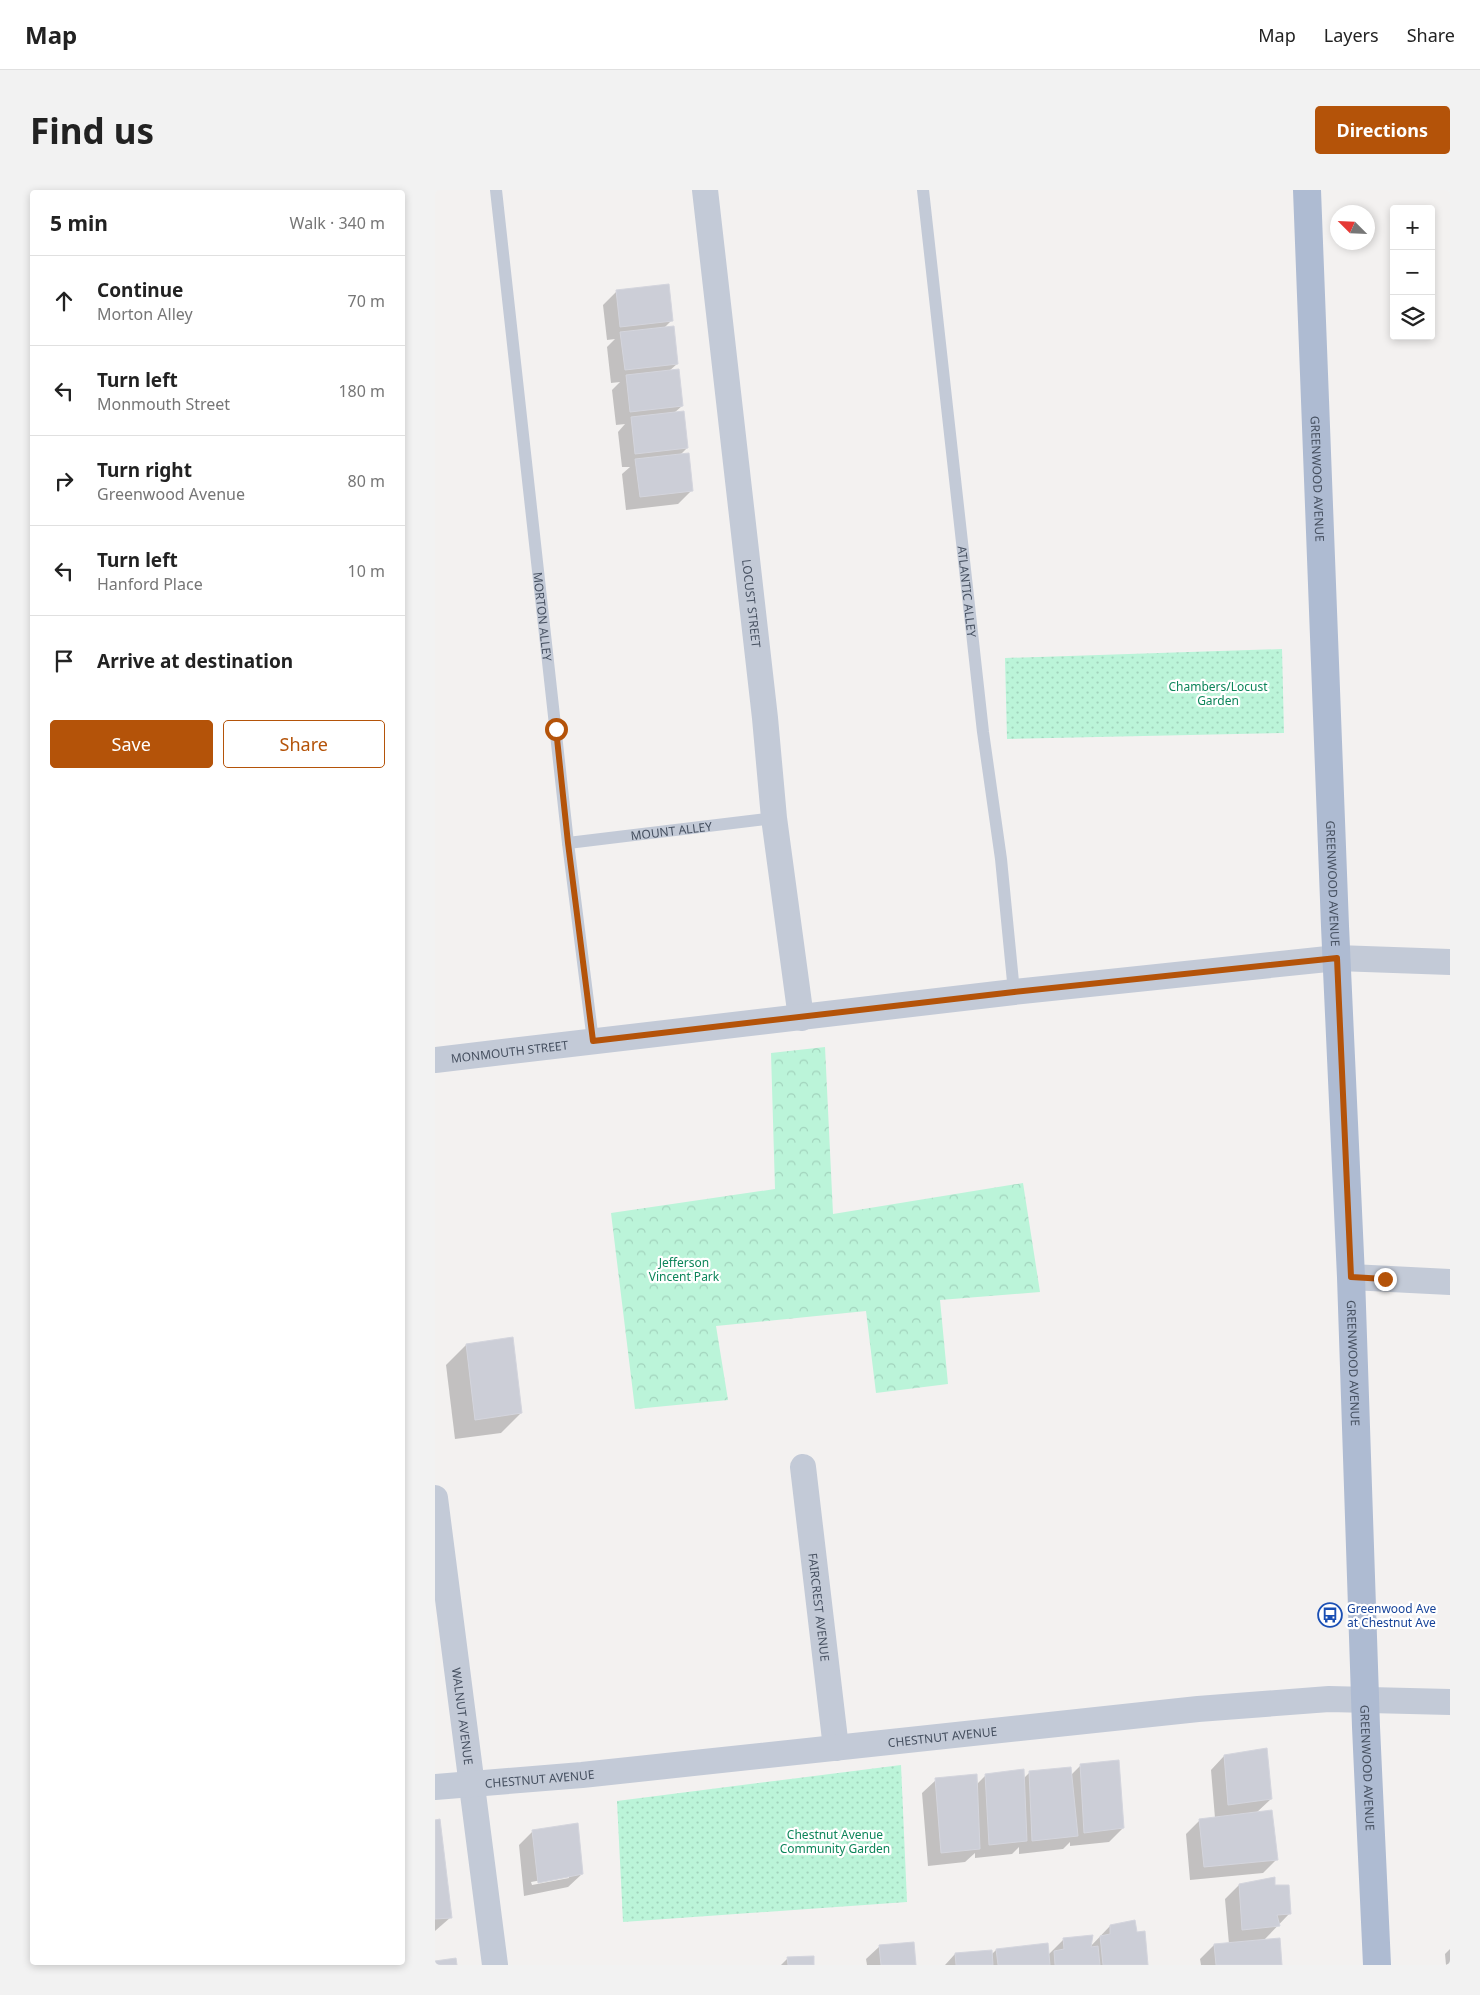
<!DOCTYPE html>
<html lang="en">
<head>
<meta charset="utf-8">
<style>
  body { margin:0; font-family:"Noto Sans",sans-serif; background:#f2f2f2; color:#222 }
  .controls { position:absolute; right:15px; top:15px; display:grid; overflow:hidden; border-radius:5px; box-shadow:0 2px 8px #0003 }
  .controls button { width:45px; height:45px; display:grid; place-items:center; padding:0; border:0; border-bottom:1px solid #e0e0e0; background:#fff; color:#222; font:25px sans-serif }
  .compass { position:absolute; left:895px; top:15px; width:45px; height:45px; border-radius:50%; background:#fff; box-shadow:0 2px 8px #0003; rotate:294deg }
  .stop { position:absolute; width:15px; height:15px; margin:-11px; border:4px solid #b45309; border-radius:50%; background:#fff }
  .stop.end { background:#b45309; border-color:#fff; box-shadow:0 1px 5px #0008 }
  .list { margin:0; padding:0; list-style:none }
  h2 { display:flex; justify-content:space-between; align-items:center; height:65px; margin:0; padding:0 20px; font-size:21px }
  h2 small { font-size:16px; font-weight:400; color:#767676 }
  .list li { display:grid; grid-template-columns:32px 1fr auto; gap:15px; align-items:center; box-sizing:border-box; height:90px; padding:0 20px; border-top:1px solid #e0e0e0 }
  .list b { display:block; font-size:19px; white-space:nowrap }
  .list p { margin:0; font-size:16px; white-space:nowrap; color:#767676 }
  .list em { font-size:16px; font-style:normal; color:#767676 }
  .actions { display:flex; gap:10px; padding:15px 20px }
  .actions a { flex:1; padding:11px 0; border:1px solid #b45309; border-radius:5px; text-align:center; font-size:18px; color:#b45309 }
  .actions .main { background:#b45309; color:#fff }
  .icon { flex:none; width:28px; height:28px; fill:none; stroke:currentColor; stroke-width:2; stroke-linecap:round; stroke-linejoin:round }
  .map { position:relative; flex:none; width:1015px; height:1775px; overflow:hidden; border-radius:5px }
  header { display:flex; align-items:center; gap:30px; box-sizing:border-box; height:70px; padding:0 25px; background:#fff; border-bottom:1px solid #e0e0e0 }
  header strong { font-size:24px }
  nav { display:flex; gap:28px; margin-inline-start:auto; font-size:18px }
  .intro { display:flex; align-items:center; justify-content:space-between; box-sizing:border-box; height:120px; padding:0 30px }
  h1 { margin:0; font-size:35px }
  .button { padding:12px 22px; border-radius:5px; background:#b45309; color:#fff; font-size:18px; font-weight:700 }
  main { display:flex; gap:30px; padding:0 30px }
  aside { flex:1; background:#fff; border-radius:5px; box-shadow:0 2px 8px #0003 }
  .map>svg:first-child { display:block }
</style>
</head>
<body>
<header>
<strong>Map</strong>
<nav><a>Map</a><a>Layers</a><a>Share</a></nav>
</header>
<div class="intro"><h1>Find us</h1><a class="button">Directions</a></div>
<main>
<aside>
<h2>5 min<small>Walk · 340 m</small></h2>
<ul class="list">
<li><svg class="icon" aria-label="ahead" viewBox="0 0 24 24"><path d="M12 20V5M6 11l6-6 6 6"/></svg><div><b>Continue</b><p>Morton Alley</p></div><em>70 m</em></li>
<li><svg class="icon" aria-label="left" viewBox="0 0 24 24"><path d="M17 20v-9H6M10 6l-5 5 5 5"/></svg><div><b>Turn left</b><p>Monmouth Street</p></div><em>180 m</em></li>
<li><svg class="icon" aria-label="right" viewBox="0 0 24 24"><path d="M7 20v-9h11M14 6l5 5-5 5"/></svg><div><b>Turn right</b><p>Greenwood Avenue</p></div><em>80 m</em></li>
<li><svg class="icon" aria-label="left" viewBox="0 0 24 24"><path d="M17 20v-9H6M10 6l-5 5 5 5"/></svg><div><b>Turn left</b><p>Hanford Place</p></div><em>10 m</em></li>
<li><svg class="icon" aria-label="arrive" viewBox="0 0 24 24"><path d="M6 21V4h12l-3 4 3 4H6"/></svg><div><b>Arrive at destination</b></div></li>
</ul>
<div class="actions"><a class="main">Save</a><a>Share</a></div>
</aside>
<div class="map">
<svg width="1015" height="1775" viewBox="0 0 1015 1775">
  <defs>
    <pattern id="forest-crowns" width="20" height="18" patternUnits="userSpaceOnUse" patternTransform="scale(1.25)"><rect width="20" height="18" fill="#bbf4d9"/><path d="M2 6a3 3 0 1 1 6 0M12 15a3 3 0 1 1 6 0" fill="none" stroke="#a2d3bd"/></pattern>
    <pattern id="garden-dots" width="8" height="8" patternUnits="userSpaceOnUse" patternTransform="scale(1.25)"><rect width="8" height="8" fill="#bbf4d9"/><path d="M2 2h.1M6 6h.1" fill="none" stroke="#a2d3bd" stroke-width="1.8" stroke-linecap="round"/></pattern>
  </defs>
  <rect width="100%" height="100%" fill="#f3f1f0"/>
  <path fill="url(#forest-crowns)" d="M390,857L398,1024L588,993L605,1102L505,1110L513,1194L441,1203L431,1121L281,1136L293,1210L200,1219L176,1023L340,999L336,863Z"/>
  <g fill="url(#garden-dots)">
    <path d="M847,459L849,543L572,549L570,468Z"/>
    <path d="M466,1575L472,1712L188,1732L182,1611Z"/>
  </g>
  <g fill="#0003" fill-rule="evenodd">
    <path d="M182,101L237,130L229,138L242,174L234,181L247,216L239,223L252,258L245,265L257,300L243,314L191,320L187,284L195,277H187L183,242L190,234L181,235L177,200L185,192L176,193L172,157L180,149L172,150L168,115Z"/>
    <path d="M31,1155L86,1223L66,1243L20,1249L11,1175Z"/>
    <path d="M789,1566L836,1609L821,1623L842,1669L828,1683L755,1690L751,1644L765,1630L780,1628L776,1580Z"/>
    <path d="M645,1576L688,1638L674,1652L635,1656V1652L628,1659L584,1664V1657L577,1664L540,1668V1663L530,1672L493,1676L487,1603L501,1590L541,1595L550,1586L588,1589L595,1582L636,1585Z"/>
    <path d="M0,1631L16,1727L0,1741Z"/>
    <path d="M98,1641L147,1684L133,1697L89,1706L84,1655ZM134,1685V1688L97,1695L96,1692Z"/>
    <path d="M804,1695L839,1696L855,1723L829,1750L846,1775H766L765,1769L779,1755L794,1754L790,1709Z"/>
    <path d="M675,1736L701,1743L712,1775H510L520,1764L556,1765L561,1760L613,1765L628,1750L654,1758Z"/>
    <path d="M445,1756L480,1775H432L431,1769Z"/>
    <path d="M1015,1759V1775H1011L1010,1764Z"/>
    <path d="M353,1768L378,1775H346Z"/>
  </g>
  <g fill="#ccced7" stroke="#d4d5dd">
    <path d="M234,94L238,131L185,137L181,100Z"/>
    <path d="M239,136L243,174L190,180L185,142Z"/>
    <path d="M244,179L248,216L195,222L191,185Z"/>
    <path d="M249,221L253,258L200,264L196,227Z"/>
    <path d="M254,263L258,301L205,307L200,269Z"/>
    <path d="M78,1147L87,1223L40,1230L31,1154Z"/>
    <path d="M832,1558L837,1609L793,1615L789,1565Z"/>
    <path d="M684,1570L689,1638L649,1643L645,1574Z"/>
    <path d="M636,1577L643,1646L597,1651L594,1581Z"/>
    <path d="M589,1579L592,1651L554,1655L550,1584Z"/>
    <path d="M542,1584L545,1659L506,1663L500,1588Z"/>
    <path d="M837,1620L843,1670L769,1677L764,1629Z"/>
    <path d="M5,1629L17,1728L0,1729V1630Z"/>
    <path d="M143,1633L148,1684L103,1693L97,1640Z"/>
    <path d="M840,1687V1695H854L856,1724L842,1725L845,1736L807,1740L804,1694Z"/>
    <path d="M700,1730L702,1742L710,1741L713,1775H668L665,1746L675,1744V1735Z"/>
    <path d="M658,1745L656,1757L663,1756L665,1775H620L619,1761L629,1759L628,1748Z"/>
    <path d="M845,1748L847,1775H781L779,1754Z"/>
    <path d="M479,1752L481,1775H446L444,1755Z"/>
    <path d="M613,1753L615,1775H563L561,1759Z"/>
    <path d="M557,1760L558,1775H521L520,1763Z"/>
    <path d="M379,1766V1775H353L352,1767Z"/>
    <path d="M21,1768L22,1775H0V1771Z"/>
  </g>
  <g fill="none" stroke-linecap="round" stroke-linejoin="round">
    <g stroke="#c3cad7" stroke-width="12">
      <path id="s1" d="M61,0L133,653L158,851"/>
      <path id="s2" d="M488,0L548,542L566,669L579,802"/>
      <path id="s3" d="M133,653L339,628"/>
    </g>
    <g stroke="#c3cad7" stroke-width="26">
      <path id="s4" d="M270,0L330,528L339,628L366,828"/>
      <path id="s5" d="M0,870L579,802L902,768L1015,772"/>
      <path d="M916,1087L1015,1092"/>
      <path id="s6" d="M368,1277L401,1558"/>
      <path id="s7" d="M0,1308L60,1775"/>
      <path id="s8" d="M0,1597L147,1585L763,1519L894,1509L1015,1512"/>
    </g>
    <path stroke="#aebbd2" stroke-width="28" id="s9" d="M872,0L900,736L916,1087L931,1537L942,1775"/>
  </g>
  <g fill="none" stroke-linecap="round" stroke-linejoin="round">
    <path stroke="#b45309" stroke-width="6" d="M121,539L133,653L158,851L579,802L902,768L916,1087L950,1089"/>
  </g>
  <defs>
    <g id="bus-ring" transform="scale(1.25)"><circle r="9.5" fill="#fff" stroke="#1a4fb4" stroke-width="1.5"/><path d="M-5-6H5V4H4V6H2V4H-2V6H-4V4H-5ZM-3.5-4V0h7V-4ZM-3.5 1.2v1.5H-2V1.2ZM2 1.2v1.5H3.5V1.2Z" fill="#1a4fb4"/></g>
  </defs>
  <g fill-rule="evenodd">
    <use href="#bus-ring" x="895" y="1425"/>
  </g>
  <g text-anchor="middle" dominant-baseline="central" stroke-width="4.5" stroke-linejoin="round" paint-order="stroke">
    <g font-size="12" fill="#465060" stroke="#fff">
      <text stroke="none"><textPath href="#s9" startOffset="289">GREENWOOD AVENUE</textPath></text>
      <text stroke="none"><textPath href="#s2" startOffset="404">ATLANTIC ALLEY</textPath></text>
      <text stroke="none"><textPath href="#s4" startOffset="416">LOCUST STREET</textPath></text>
      <text stroke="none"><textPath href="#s1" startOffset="429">MORTON ALLEY</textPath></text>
      <text stroke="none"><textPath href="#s3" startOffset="104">MOUNT ALLEY</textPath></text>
      <text stroke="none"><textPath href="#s9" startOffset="694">GREENWOOD AVENUE</textPath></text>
      <text stroke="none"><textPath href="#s5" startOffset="75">MONMOUTH STREET</textPath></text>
      <text stroke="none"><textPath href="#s9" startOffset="1174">GREENWOOD AVENUE</textPath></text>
      <text stroke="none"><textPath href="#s6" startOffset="141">FAIRCREST AVENUE</textPath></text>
      <text stroke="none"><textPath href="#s7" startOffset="220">WALNUT AVENUE</textPath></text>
      <text stroke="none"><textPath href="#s8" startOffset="510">CHESTNUT AVENUE</textPath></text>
      <text stroke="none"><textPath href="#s9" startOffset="1579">GREENWOOD AVENUE</textPath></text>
      <text stroke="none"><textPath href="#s8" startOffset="105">CHESTNUT AVENUE</textPath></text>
    </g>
    <g font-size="12" fill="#0d855a" stroke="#fff">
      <text x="783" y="496">Chambers/Locust<tspan x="783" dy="14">Garden</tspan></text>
      <text x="249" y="1072">Jefferson<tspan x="249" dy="14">Vincent Park</tspan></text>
      <text x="400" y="1644">Chestnut Avenue<tspan x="400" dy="14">Community Garden</tspan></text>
    </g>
    <g font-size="12" fill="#164399" stroke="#fff" text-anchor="start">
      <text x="912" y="1418">Greenwood Ave<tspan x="912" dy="14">at Chestnut Ave</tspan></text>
    </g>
  </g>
</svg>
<div class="controls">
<button>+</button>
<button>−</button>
<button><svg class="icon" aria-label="layers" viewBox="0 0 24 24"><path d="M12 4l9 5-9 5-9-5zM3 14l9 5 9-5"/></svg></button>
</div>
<svg class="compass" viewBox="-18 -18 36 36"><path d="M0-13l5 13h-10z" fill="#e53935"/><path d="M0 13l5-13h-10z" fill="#767676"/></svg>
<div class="stop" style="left:121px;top:539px"></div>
<div class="stop end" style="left:950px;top:1089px"></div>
</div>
</main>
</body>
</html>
